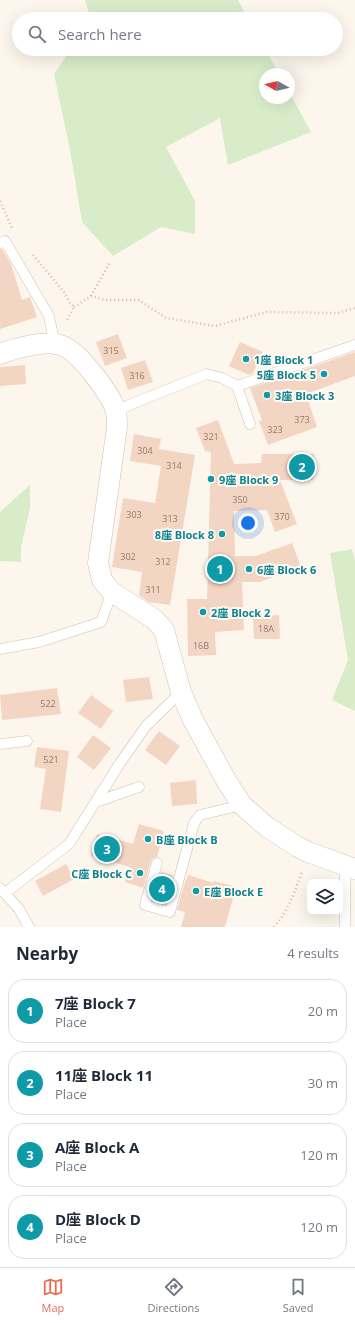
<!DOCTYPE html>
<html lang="en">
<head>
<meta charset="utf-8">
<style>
  body { margin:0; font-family:"Open Sans","Noto Sans TC",sans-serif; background:#f6f6f7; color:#1f2937 }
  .controls { position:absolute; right:12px; bottom:12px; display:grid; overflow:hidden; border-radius:8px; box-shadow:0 4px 16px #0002 }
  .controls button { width:36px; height:36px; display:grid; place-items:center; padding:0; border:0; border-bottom:1px solid #e0e1e3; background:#fff; color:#1f2937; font:20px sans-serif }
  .compass { position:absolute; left:259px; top:68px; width:36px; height:36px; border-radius:50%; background:#fff; box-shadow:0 4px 16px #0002; rotate:278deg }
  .you { position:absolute; left:248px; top:523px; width:14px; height:14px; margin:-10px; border:3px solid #fff; border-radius:50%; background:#1a73e8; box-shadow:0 0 0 6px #1a73e833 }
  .badge { display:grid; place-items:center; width:26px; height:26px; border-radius:50%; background:#e76f51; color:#fff; font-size:13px; font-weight:700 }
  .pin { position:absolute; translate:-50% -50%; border:2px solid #fff; box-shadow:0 1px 4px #0006 }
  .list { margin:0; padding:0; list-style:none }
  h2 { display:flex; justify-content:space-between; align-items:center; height:52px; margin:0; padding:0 16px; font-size:17px }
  h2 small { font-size:13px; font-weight:400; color:#747a83 }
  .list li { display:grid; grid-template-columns:26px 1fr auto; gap:12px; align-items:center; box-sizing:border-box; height:64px; margin:0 8px 8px; padding:0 8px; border:1px solid #e0e1e3; border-radius:16px }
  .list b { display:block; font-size:15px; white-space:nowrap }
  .list p { margin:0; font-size:13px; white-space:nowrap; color:#747a83 }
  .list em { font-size:13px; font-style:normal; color:#747a83 }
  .icon { flex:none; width:22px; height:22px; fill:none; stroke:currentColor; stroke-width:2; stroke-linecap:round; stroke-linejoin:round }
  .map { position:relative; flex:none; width:355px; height:927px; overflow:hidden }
  .search { position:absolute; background:#fff; box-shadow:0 4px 16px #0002; left:12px; right:12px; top:12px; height:44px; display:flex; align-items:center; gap:10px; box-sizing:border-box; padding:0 14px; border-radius:22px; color:#747a83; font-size:15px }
  .sheet { height:340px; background:#fff }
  nav { display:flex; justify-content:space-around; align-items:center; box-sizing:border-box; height:56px; border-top:1px solid #e0e1e3; background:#fff; font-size:11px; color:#747a83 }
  nav a { display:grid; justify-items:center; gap:2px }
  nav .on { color:#e76f51 }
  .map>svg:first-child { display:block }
</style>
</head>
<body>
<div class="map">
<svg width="355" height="927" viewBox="0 0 355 927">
  <rect width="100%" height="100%" fill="#fdf6ec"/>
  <g fill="#d8ecc9">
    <path d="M85,0H238L248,19H91Z"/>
    <path d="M71,49H265L279,74H265V98H289V92L311,132L228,165L220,118L166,147L195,201V234L161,227L113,256L82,222L70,150L54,74Z"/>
    <path d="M30,485V508L21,547V562L0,561V512Z"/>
    <path d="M352,549L355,560V711L332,700L348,660L330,553Z"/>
  </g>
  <g fill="#f3d5c3">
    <path d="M0,249H2L11,264L22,300L30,297L37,317L0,329Z"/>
    <path d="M118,334L127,358L105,366L96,342Z"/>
    <path d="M240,342L263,352L253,373L249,375L229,366Z"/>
    <path d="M355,352V376L306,394L317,427L268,445L259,421L262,420L250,388Z"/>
    <path d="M145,360L153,382L128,390L121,368Z"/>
    <path d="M25,365L26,384L0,386V367Z"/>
    <path d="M218,420L234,464L261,463L262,454H314L313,480H280L297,524L275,532L267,510L234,511L235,556H256L292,543L301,567L260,582H242L244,630L215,632L216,655L188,656L187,599H207L211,452L205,451L196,428Z"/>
    <path d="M134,434L161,439L159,449L195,455L170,605L148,602L139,595L142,572L112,567L123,498L155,503L161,466L130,461Z"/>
    <path d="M279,615L280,639H254L253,616Z"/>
    <path d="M149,677L153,699L126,702L123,680Z"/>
    <path d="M57,688L61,714L2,720L0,695Z"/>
    <path d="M91,695L113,711L101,729L78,713Z"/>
    <path d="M159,731L180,746L166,765L145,750Z"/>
    <path d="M93,735L111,748L94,770L77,757Z"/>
    <path d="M37,747L69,751L61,812L40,809L46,769L34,767Z"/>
    <path d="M196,780L197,804L172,806L170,783Z"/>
    <path d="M139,824L164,831L157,857L153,858L151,861L143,888L125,882L130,867L91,856L97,834L133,844Z"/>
    <path d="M66,864L74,879L43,896L35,881Z"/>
    <path d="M161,872L173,875L165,904L153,900Z"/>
    <path d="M188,875L214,883V881L236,887L225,927H181L185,912L177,910L186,879H187Z"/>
  </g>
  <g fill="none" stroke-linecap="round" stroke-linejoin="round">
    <g stroke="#d1beb0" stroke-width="11">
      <g id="service">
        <path d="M0,243L5,241L49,316L55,345"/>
        <path d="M237,386L355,345"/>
        <path d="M116,412L129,405L207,374L222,378L237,386L250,424"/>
        <path d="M0,649L39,642L101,622L112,592"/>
        <path d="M0,744L27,741"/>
        <path d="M96,802L139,787"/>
        <path d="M157,863L145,905L170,912L194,823L200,815L242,805"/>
        <path d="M0,888L19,909L29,927"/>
        <path d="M5,893L69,844L120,763L146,726L181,692"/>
        <path d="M345,927V865"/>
      </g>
    </g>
    <g stroke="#d1beb0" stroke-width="21">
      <path id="minor" d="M0,354C15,348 48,339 63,346C79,352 112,395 116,412C117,416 117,422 117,427L98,563L102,580L112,592L154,619L164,630L181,692L192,718L227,782L242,805L267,827L298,847L308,852L355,869"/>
    </g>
    <g stroke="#d9b8a5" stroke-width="2.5" stroke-dasharray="1 3" stroke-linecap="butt">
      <path d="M0,201L12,228"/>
      <path d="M33,255L64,292L69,302L74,307L66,322"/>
      <path d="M91,296L110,262"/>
      <path d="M74,307L91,296L105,300H139L166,318L215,326L267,312L338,313L355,308"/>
      <path d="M274,927C288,911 295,892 302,871"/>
    </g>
    <use href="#service" stroke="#fff" stroke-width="10"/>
    <use href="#minor" stroke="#fff" stroke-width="20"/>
  </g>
  <g fill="#0f9aa8" stroke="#fffaf3" stroke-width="1.5">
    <circle cx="246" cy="359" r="4"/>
    <circle cx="324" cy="374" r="4"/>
    <circle cx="267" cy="395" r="4"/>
    <circle cx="211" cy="479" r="4"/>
    <circle cx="222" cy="534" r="4"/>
    <circle cx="249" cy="569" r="4"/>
    <circle cx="203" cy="612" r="4"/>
    <circle cx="148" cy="839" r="4"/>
    <circle cx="140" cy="873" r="4"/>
    <circle cx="196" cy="891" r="4"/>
  </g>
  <g text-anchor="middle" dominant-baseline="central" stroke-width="4" stroke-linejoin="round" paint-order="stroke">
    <g font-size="9" fill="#987a6a">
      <text x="111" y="350">315</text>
      <text x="137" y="375">316</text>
      <text x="302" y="419">373</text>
      <text x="275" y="429">323</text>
      <text x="211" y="436">321</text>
      <text x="145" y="450">304</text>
      <text x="174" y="465">314</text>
      <text x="240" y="499">350</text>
      <text x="134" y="514">303</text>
      <text x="282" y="516">370</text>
      <text x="170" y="518">313</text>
      <text x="128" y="556">302</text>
      <text x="163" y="561">312</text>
      <text x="153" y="589">311</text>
      <text x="266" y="628">18A</text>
      <text x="201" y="645">16B</text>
      <text x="48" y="703">522</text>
      <text x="51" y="759">521</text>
    </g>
    <g font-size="11" font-weight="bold" fill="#0d838f" stroke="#fffaf3" text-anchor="start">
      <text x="254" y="359">1座 Block 1</text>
      <text x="316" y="374" text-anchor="end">5座 Block 5</text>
      <text x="275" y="395">3座 Block 3</text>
      <text x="219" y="479">9座 Block 9</text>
      <text x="214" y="534" text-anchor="end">8座 Block 8</text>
      <text x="257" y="569">6座 Block 6</text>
      <text x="211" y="612">2座 Block 2</text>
      <text x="156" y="839">B座 Block B</text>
      <text x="132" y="873" text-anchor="end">C座 Block C</text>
      <text x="204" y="891">E座 Block E</text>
    </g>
  </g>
</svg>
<div class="controls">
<button><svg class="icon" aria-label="layers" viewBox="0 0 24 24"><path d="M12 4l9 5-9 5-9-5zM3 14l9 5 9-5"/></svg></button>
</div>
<svg class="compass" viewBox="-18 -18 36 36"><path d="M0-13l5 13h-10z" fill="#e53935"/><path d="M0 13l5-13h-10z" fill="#747a83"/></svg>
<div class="you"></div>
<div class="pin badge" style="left:220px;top:569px;background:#0f9aa8">1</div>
<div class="pin badge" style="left:302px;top:467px;background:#0f9aa8">2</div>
<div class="pin badge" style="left:107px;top:849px;background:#0f9aa8">3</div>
<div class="pin badge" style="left:162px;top:889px;background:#0f9aa8">4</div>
<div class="search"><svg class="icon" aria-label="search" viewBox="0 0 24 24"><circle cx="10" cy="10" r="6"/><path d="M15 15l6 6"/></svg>Search here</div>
</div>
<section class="sheet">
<h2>Nearby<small>4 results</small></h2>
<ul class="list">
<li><span class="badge" style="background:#0f9aa8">1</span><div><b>7座 Block 7</b><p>Place</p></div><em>20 m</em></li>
<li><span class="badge" style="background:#0f9aa8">2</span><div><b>11座 Block 11</b><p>Place</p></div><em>30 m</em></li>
<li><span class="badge" style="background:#0f9aa8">3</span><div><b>A座 Block A</b><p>Place</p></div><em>120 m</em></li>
<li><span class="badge" style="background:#0f9aa8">4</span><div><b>D座 Block D</b><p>Place</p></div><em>120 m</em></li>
</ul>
</section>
<nav>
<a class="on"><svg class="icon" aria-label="map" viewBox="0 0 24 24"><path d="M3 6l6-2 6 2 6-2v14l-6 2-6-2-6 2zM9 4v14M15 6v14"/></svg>Map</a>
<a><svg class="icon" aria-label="directions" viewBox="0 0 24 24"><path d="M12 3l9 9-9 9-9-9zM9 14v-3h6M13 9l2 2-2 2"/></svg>Directions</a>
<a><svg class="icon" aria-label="saved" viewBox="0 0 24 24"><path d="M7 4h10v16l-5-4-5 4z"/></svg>Saved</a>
</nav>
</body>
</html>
